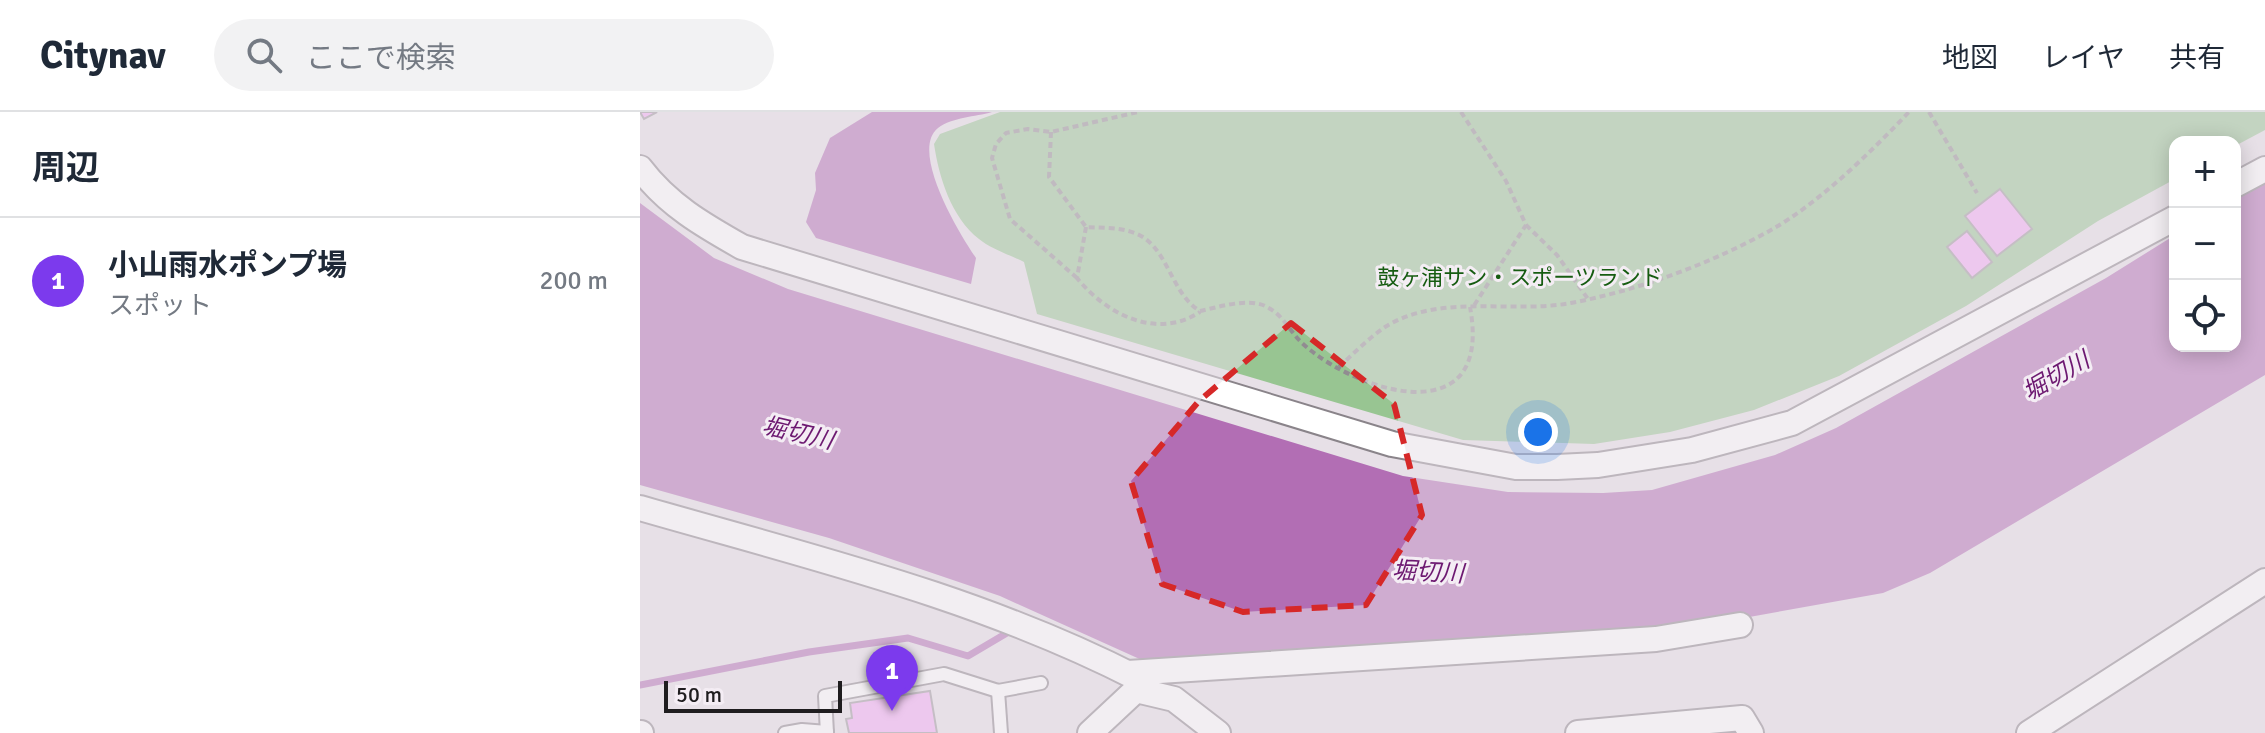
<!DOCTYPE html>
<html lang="ja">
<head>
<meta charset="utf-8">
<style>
  body { margin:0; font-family:Signika,"Noto Sans JP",sans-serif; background:#f2f2f3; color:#1f2937 }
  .controls { position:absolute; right:24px; top:24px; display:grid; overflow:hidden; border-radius:16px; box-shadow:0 4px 20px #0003 }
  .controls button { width:72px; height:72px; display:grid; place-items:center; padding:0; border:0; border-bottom:2px solid #e0e1e3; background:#fff; color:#1f2937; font:40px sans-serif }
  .scale { position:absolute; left:24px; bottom:20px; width:178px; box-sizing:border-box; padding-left:8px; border:4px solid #1f1d1f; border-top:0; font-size:22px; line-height:28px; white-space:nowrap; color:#1f1d1f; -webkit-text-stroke:6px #f4edf4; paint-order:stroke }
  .you { position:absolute; left:898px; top:320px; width:28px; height:28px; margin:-20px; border:6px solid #fff; border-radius:50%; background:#1a73e8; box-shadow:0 0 0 12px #1a73e833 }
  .badge { display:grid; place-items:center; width:52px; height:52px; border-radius:50%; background:#7c3aed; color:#fff; font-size:26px; font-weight:700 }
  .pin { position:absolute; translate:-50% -66px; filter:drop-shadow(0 2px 4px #0008) }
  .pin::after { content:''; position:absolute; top:42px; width:28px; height:24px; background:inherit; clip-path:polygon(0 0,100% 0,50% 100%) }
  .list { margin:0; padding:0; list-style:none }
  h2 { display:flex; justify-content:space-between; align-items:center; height:104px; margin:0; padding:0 32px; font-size:34px }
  h2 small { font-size:26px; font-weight:400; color:#747a83 }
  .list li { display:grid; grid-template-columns:52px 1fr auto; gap:24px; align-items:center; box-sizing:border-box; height:128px; padding:0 32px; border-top:2px solid #e0e1e3 }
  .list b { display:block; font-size:30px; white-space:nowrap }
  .list p { margin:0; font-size:26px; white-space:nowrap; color:#747a83 }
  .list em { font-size:26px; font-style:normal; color:#747a83 }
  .icon { flex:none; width:44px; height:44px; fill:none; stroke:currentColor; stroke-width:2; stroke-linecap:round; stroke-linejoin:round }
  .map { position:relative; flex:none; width:1625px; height:621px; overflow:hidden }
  header { display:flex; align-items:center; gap:48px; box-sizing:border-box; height:112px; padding:0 40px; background:#fff; border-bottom:2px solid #e0e1e3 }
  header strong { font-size:38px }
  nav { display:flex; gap:44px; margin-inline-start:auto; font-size:28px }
  .search { width:560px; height:72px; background:#f2f2f3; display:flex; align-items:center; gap:20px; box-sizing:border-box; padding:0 28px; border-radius:44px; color:#747a83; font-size:30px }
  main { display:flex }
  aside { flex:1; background:#fff }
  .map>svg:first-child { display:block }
</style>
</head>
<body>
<header>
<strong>Citynav</strong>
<div class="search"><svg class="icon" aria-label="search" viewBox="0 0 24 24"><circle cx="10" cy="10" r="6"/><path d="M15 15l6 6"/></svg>ここで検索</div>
<nav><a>地図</a><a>レイヤ</a><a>共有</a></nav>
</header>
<main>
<aside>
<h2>周辺<small></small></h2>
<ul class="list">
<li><span class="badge">1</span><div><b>小山雨水ポンプ場</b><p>スポット</p></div><em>200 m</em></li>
</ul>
</aside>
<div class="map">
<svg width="1625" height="621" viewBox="0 0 1625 621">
  <rect width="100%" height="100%" fill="#e7e0e7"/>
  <path fill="#98c592" d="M360,0H1625V18L1595,34V30H1535V67L1458,109L1326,194L1199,264L1114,298L1030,320L954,332L823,328L397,202L384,150C370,143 351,137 339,127C311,105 299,65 294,32L300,22Z"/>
  <g fill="#b26eb4">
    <path d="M232,0H352C335,5 313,5 298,16C269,39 320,123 336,146L331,172L176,126L166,110L176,78L175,61L190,26Z"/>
    <path d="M1625,67V263L1290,461L1243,481L1048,516L504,549L360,484L189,426L0,373V91L74,146L148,177L763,364L868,380L963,381L1012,378L1135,343L1196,316L1466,166L1535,123V234H1595V86Z"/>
  </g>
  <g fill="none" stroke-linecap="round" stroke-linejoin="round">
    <path stroke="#b26eb4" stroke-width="7" d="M0,573L169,540L268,526L328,544L372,518"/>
  </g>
  <g fill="#f4abf5" stroke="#9c969c" stroke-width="2">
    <path d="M0,0H17L4,7Z"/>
    <path d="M1360,77L1392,117L1357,144L1325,104Z"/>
    <path d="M1327,119L1352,150L1332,166L1307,135Z"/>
    <path d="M290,579L297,621H209L206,607L212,606L210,591Z"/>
  </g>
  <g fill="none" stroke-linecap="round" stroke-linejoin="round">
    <g stroke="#8a848a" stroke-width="16">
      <g id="service">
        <path d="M358,579L361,621"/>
        <path d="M145,621L162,618L187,620"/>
        <path d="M187,621L185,584L304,562L358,579L401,571"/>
      </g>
    </g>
    <g stroke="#8a848a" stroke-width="28">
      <g id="minor">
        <path d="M0,56C28,93 63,113 102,135L752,332L876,355H917L958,353L1052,338L1152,311L1535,106"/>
        <path d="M1595,73L1625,57"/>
        <path d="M0,396C170,445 339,485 497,566L496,578L534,587L578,621"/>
        <path d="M488,561L1016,527L1100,513"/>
        <path d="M0,621H1"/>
        <path d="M450,621L496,578"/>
        <path d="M938,621L1102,606L1111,621"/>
        <path d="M1389,621L1625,469"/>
      </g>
    </g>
    <g stroke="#918c91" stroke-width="4" stroke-dasharray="6 4" stroke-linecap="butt">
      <path d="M821,0L866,69L886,113L833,195"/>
      <path d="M1289,0L1337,81"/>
      <path d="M411,20L409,65L446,115C463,116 481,115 497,122C528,135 531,182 560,199C579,195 610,185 627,195C643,203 649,218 661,230C692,260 767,295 808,273C836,258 835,222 830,195"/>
      <path d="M886,113L917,143L948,187"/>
      <path d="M446,115L437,166C467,203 517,228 560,200"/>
      <path d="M437,166L370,107L352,46L356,32L366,21L388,17L411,20L498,0"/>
      <path d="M699,255C714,241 729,226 745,215C799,181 872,202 931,191C999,178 1070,152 1131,118C1179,91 1231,40 1269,0"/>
    </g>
    <use href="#service" stroke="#fff" stroke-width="12"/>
    <use href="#minor" stroke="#fff" stroke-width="24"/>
  </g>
  <path d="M0 0H1625V621H0ZM651,211L754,292L782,403L726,493L603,500L522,472L491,369L559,289Z" fill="#e7e0e7" fill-opacity=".55" fill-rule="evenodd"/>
  <path fill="none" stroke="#d62828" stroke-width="6" stroke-dasharray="16 10" stroke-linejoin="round" d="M651,211L754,292L782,403L726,493L603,500L522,472L491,369L559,289Z"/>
  <g text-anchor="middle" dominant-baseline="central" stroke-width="6" stroke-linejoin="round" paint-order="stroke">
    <g font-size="22" fill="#165c11" stroke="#f4edf4">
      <text x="880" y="165">鼓ヶ浦サン・スポーツランド</text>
    </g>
    <g font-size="24" font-style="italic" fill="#6d1971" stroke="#f4edf4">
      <text transform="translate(1416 264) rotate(-30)">堀切川</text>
      <text transform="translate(158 321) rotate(13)">堀切川</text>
      <text transform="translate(788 460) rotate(3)">堀切川</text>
    </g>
  </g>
</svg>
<div class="controls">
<button>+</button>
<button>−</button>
<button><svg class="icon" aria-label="locate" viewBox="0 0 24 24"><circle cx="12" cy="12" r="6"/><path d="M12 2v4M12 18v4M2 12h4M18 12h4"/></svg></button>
</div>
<div class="scale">50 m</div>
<div class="you"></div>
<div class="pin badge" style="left:252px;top:599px">1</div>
</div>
</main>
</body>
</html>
